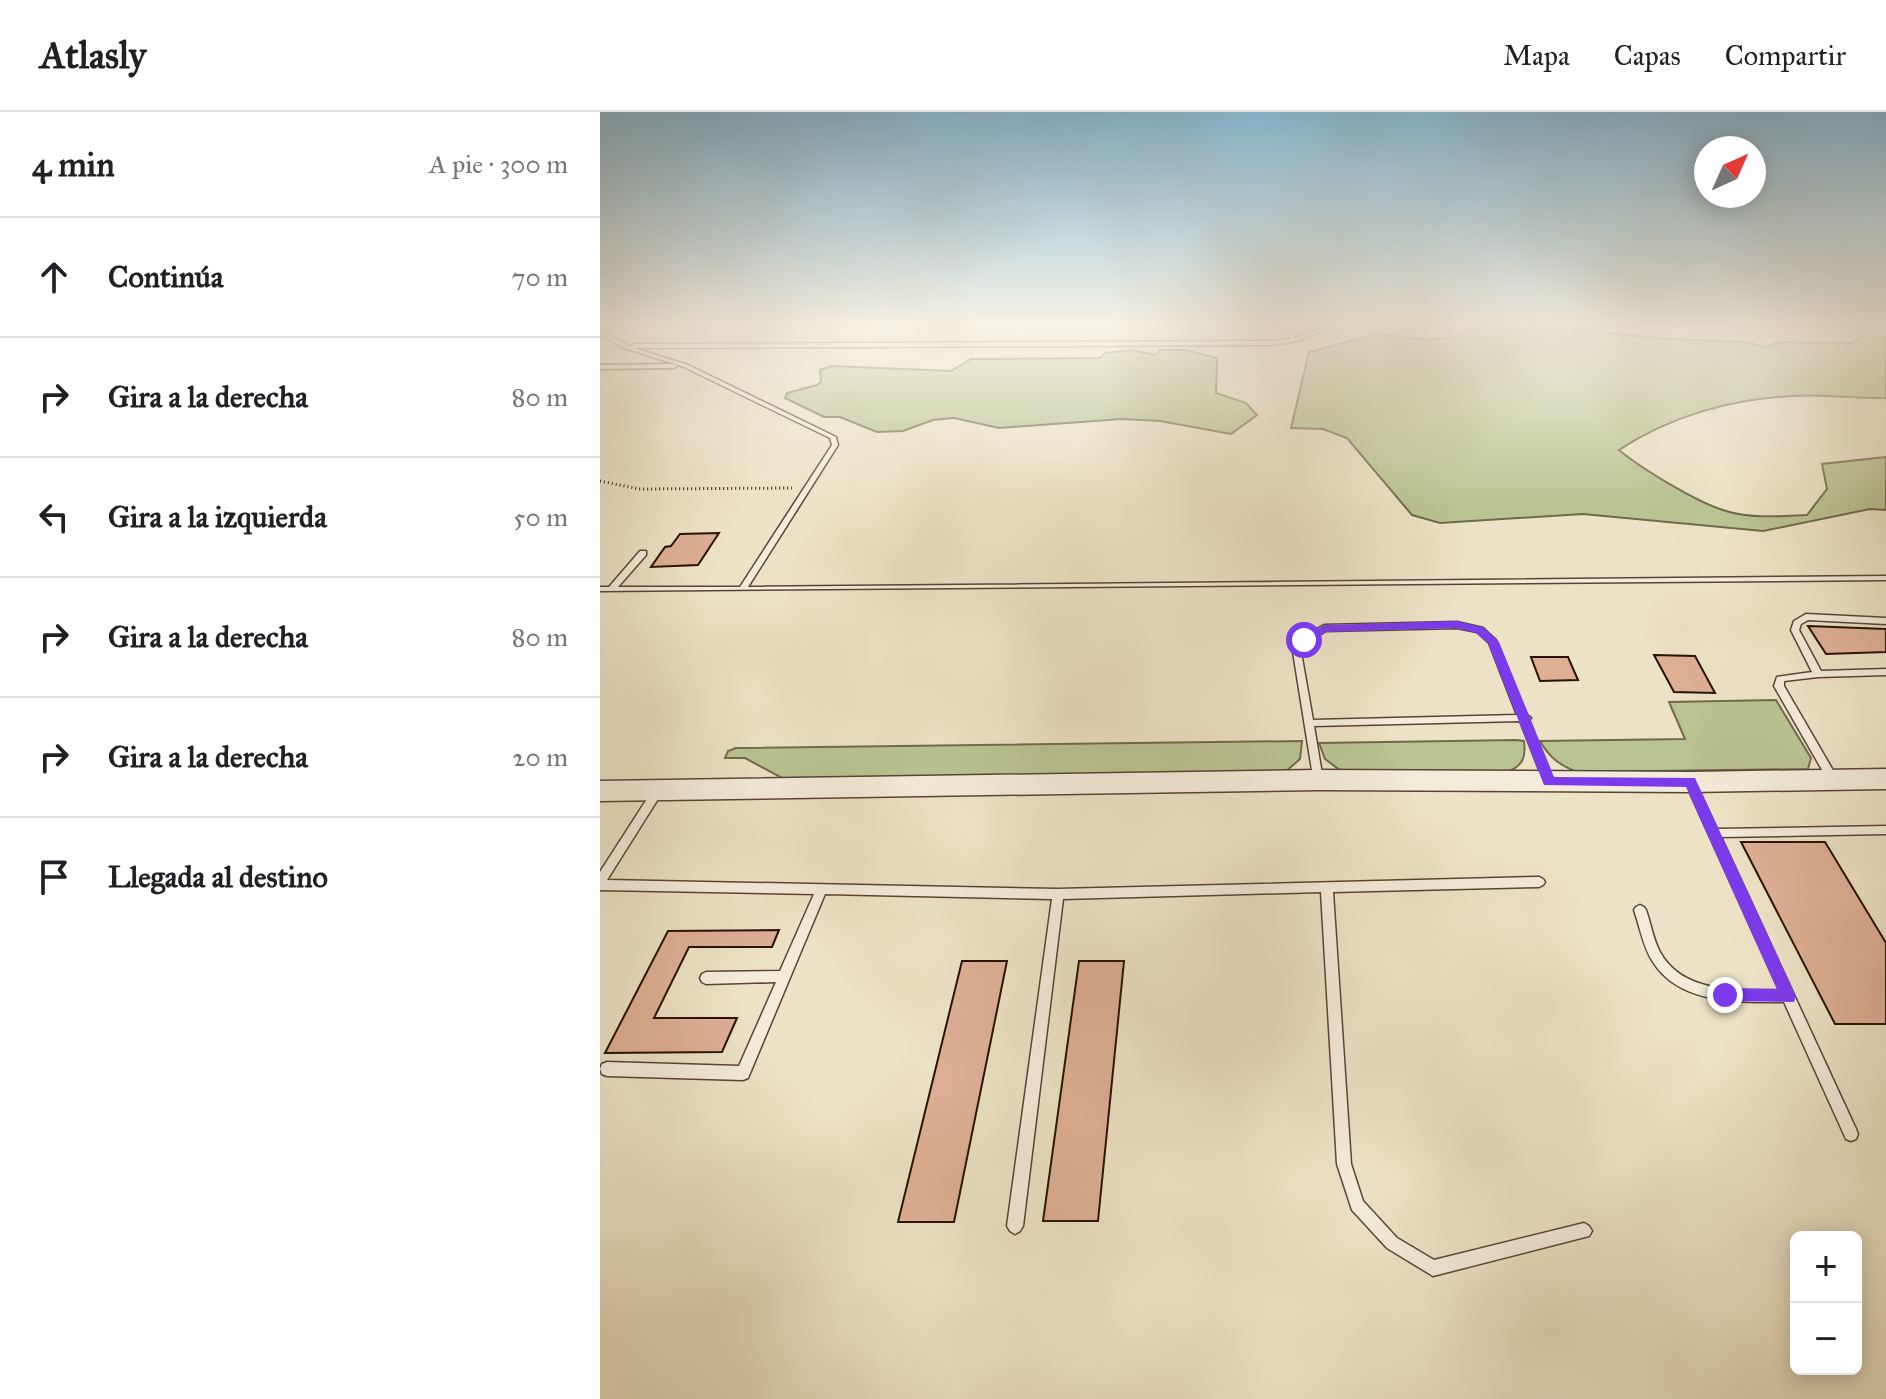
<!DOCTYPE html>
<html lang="es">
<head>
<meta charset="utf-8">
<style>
  body { margin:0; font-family:"IM FELL Great Primer",serif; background:#f2f2f2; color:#202124 }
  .controls { position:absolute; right:24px; bottom:24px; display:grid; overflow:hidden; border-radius:12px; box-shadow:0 4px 20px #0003 }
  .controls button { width:72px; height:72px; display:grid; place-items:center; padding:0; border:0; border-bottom:2px solid #e0e0e0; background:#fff; color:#202124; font:40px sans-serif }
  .compass { position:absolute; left:1094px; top:24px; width:72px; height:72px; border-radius:50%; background:#fff; box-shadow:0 4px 20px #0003; rotate:45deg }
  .stop { position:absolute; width:24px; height:24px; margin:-18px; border:6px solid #7c3aed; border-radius:50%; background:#fff }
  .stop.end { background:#7c3aed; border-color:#fff; box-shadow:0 2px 8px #0008 }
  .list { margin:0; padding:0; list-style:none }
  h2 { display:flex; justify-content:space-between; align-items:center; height:104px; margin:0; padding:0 32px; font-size:34px }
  h2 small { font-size:26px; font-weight:400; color:#757577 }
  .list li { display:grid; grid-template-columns:52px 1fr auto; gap:24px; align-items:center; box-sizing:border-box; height:120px; padding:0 32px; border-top:2px solid #e0e0e0 }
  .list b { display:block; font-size:30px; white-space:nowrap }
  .list em { font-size:26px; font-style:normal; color:#757577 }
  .icon { flex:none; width:44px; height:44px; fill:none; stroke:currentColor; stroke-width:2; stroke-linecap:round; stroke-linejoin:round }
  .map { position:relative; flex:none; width:1286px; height:1287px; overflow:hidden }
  header { display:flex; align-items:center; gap:48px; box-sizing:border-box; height:112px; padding:0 40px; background:#fff; border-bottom:2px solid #e0e0e0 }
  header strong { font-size:38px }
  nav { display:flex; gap:44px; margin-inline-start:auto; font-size:28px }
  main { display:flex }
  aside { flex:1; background:#fff }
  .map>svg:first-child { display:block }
</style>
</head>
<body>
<header>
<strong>Atlasly</strong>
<nav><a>Mapa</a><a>Capas</a><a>Compartir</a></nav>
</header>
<main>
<aside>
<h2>4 min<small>A pie · 300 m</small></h2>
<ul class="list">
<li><svg class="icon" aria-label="ahead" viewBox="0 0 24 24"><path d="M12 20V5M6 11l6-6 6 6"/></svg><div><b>Continúa</b></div><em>70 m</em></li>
<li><svg class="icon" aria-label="right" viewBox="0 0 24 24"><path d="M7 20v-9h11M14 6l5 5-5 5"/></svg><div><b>Gira a la derecha</b></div><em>80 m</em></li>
<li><svg class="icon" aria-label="left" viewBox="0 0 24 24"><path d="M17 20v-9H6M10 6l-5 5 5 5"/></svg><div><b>Gira a la izquierda</b></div><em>50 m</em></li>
<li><svg class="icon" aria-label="right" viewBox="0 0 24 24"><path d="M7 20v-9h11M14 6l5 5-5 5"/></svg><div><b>Gira a la derecha</b></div><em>80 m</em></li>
<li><svg class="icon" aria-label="right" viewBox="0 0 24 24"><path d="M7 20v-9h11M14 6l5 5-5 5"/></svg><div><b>Gira a la derecha</b></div><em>20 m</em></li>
<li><svg class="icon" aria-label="arrive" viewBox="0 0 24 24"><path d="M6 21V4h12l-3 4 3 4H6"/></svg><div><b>Llegada al destino</b></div></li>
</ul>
</aside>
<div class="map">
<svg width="1286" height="1287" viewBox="0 0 1286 1287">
  <rect width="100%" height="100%" fill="#ece2c6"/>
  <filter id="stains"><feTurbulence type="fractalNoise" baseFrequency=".0025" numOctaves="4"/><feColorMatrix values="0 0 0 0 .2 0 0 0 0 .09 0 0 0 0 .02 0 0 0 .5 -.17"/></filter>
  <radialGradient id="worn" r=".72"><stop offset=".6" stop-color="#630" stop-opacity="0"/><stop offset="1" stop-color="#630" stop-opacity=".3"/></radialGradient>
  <g fill="#bac393" stroke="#716a4b" stroke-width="2">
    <path d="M879,213L971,217L1069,227L1147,230L1165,235L1179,230L1252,231L1264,224L1286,225V286C1255,287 1224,282 1193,284C1132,287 1070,304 1019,338C1042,357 1098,391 1126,399C1151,407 1181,404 1207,403L1227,377L1222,352L1286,345V398L1270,397L1163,419L983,402L840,411L812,403L747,326L723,317L691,316L709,240L778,222L826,228L858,225Z"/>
    <path d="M531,238L556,243L560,238H586L617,246L616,281L646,291L657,303L631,322L560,309L522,307L399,316L354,306L333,308L303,319L277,320L240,305H224L185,286L187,281L217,273L221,270L220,258L232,254L351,259L371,247L500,246L505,241Z"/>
    <path d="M1176,588L1211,646L1208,657L978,660C960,654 949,645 940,629L1085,627L1069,590Z"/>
    <path d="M916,628L924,629C926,645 923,654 907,660L741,659L725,647L719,631Z"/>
    <path d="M702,629L700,647L684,661L182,666L145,646H125L128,639L136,636Z"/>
  </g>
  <g fill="#deaf95" stroke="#281103" stroke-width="2">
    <path d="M119,421L98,453L51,455L65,435L71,434L80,422Z"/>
    <path d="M1208,514L1286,517V540L1226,542Z"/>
    <path d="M1054,543L1095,544L1115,581L1074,580Z"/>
    <path d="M931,545H968L978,568L940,569Z"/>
    <path d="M1141,730H1225L1286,831V912H1235Z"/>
    <path d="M179,818L172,835H89L54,906H137L122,940L5,941L68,819Z"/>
    <path d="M362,849H407L354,1110H298Z"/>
    <path d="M479,849H524L498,1109H443Z"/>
  </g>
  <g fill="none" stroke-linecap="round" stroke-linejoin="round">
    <g stroke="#594534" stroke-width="3">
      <g id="service">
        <path d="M682,212H687L695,226L733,212H741L696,229L673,233L34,236L88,253L236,325L238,333L148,475L1286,464V468L0,479V475H9L40,439H46V443L18,475H140L232,333L230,326L84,255L21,235L0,222V218L31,235L33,232L673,229L691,227Z"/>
        <path d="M0,253L74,252L77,254L74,256L0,257Z"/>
        <path d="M1206,502L1286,506V512L1208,508L1201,512L1199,518L1221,559L1286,557V563L1218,565L1184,569V574L1238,667L1237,670H1229L1174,574L1177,565L1212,560L1191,518L1194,509Z"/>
        <path d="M857,510L883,516L896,528L927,603L931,606L929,608L954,670L953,673H945L944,670L920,609L714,614L723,668L722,671H714L693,540L701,526L724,513ZM857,516L877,520L889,531L917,603L713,608L701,540L707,530L726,519Z"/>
        <path d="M1090,666L1094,667L1095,670L1117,717L1286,714V722L1121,725L1256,1017L1258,1022L1256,1027L1251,1029L1246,1027L1184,890C1140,890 1080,893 1053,850C1043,835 1040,815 1034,798L1036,795L1040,793L1044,795L1046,798C1051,812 1053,827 1060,840C1082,881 1138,879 1179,878L1085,670L1086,667Z"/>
        <path d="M58,675L62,676L63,679L7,768L458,777L939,765L943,767L945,770L943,773L939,775L733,780L751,1052L763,1089L797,1126L834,1148L984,1111L989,1114L992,1119L989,1124L833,1164L787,1136L752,1098L737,1052L721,780L463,787L423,1114L420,1119L415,1122L410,1119L407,1114L452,787L225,782L148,966L143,968L7,964L2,962L0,957L2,952L7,950L139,954L176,870L106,872L102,870L100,866L102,862L106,860L180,859L214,782L0,778V760L54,676Z"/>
      </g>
    </g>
    <g stroke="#594534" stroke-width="3">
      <path id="tertiary" d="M1286,657V677L1090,680L718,678L0,689V669L718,658L1090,660Z"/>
    </g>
    <path stroke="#281103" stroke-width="3" stroke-dasharray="1 3" stroke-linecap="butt" d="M0,369L39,377L192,376"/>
    <use href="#service" fill="#f3ecda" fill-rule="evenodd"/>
    <use href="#tertiary" fill="#f3ecda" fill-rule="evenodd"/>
  </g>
  <linearGradient id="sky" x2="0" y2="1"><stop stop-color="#88b8d2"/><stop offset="0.54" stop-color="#f6f2e5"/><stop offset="1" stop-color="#f6f2e5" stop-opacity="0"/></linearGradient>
  <rect width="1286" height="393" fill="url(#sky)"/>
  <path fill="#7c3aed" d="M857,509L884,516L899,530L954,665L1095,666L1196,884L1194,890L1119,889L1117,883L1125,876L1177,877L1086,675L944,673L888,531L876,521L857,516L726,520L708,530L699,528L724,513Z"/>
  <rect width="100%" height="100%" filter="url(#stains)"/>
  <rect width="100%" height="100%" fill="url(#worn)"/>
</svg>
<div class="controls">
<button>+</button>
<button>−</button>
</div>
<svg class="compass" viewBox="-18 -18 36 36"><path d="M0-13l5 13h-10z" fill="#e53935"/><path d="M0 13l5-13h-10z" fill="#757577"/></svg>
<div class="stop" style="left:704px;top:528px"></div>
<div class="stop end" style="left:1125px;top:883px"></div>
</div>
</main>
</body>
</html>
